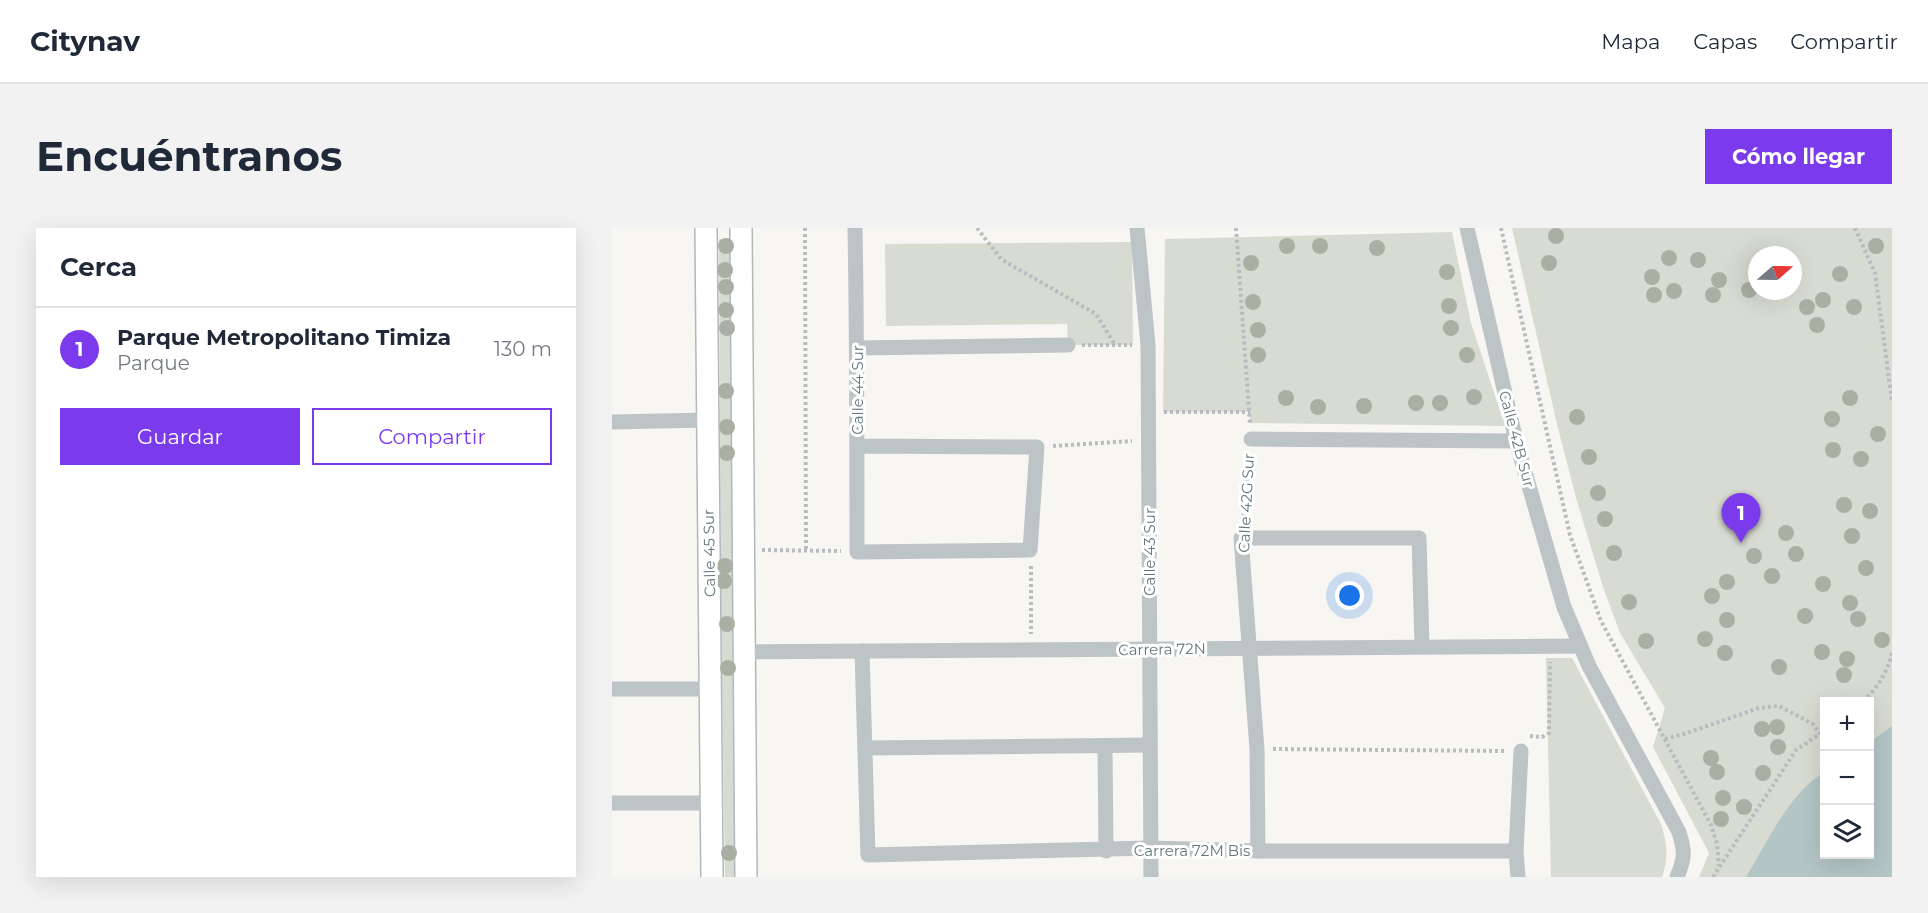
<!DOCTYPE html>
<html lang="es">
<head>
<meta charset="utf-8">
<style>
  body { margin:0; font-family:Montserrat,sans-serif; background:#f2f2f3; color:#1f2937 }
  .controls { position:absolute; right:18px; bottom:18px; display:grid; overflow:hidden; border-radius:0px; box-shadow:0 6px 24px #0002 }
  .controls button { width:54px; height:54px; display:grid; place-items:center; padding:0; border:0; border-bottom:2px solid #e0e1e3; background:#fff; color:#1f2937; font:30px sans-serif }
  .compass { position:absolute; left:1136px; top:18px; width:54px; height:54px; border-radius:50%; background:#fff; box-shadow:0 6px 24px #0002; rotate:70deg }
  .you { position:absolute; left:738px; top:368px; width:21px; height:21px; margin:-15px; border:4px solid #fff; border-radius:50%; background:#1a73e8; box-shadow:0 0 0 9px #1a73e833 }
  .badge { display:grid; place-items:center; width:39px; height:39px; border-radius:50%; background:#7c3aed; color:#fff; font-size:20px; font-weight:700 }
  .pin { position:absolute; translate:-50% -50px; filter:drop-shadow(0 2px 3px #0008) }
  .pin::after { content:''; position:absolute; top:32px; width:21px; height:18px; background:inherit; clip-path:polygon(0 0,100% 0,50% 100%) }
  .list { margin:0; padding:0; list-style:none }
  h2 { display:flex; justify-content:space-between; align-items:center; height:78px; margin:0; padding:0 24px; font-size:26px }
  h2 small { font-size:20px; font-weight:400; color:#747a83 }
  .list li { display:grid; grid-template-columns:39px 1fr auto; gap:18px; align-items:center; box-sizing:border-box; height:84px; padding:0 24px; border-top:2px solid #e0e1e3 }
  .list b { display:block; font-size:22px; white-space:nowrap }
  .list p { margin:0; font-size:20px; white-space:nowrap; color:#747a83 }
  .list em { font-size:20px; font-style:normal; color:#747a83 }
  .actions { display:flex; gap:12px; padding:18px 24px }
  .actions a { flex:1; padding:14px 0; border:2px solid #7c3aed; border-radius:0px; text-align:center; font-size:21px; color:#7c3aed }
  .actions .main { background:#7c3aed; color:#fff }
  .icon { flex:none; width:33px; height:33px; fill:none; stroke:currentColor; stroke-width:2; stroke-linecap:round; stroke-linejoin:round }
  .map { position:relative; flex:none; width:1280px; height:649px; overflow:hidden; border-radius:0px }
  header { display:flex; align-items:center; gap:36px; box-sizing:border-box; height:84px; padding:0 30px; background:#fff; border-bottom:2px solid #e0e1e3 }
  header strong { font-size:28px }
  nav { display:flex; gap:33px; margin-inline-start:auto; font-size:21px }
  .intro { display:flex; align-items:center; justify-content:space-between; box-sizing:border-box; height:144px; padding:0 36px }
  h1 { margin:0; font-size:42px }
  .button { padding:15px 27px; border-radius:0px; background:#7c3aed; color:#fff; font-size:21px; font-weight:700 }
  main { display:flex; gap:36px; padding:0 36px }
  aside { flex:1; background:#fff; border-radius:0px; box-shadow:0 6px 24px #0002 }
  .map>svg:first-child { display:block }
</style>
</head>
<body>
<header>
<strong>Citynav</strong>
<nav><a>Mapa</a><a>Capas</a><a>Compartir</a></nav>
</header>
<div class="intro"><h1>Encuéntranos</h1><a class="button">Cómo llegar</a></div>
<main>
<aside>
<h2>Cerca<small></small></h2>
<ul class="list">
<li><span class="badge">1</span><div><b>Parque Metropolitano Timiza</b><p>Parque</p></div><em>130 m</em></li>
</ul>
<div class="actions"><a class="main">Guardar</a><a>Compartir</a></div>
</aside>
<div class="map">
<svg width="1280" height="649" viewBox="0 0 1280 649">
  <rect width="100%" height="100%" fill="#f7f6f3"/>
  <g fill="#d8dbd2" fill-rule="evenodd">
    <path d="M900,0H1280V649H1087L1097,625L1041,519L1053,480L1008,405L991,359L964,270L944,192ZM1145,27H1181V63H1145ZM1212,473H1258V626H1212Z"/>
    <path d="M840,4L859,95L893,198L638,195V184H551L553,11Z"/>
    <path d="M107,11H120V385L125,649H113L109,391Z"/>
    <path d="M520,14L521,117H456L455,96L274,98L273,16Z"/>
    <path d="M934,430H960L1049,596C1055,615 1057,629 1050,649H939Z"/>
  </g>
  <path fill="#b4c5c5" d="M1280,498V649H1134C1156,613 1176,567 1212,544V626H1258V514Z"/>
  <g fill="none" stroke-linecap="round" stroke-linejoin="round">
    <g stroke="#b0b8ba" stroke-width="24">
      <g id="secondary">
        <path d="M94,0L100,649"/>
        <path d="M129,0L134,649"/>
      </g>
    </g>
    <g stroke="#b8bcbe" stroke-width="4" stroke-dasharray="3 3" stroke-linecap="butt">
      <path d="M193,0L194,323"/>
      <path d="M365,0L389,31L484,86L503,117"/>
      <path d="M624,0L638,196"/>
      <path d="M889,0L958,307L989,393L1099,597L1105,616L1107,638"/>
      <path d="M1243,0L1263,45L1280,174"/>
      <path d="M470,117H520"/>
      <path d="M552,184H638"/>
      <path d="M441,218L520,213"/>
      <path d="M631,295L637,227"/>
      <path d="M150,322L229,323"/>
      <path d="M419,338V406"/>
      <path d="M1251,473C1265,461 1276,443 1280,425"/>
      <path d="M918,508L930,509L937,505L938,434"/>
      <path d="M1053,511L1075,505L1147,480L1167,478L1201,496L1208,506"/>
      <path d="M661,521L894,523"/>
      <path d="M1101,649L1184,522L1212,503"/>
    </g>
    <g stroke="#bdc4c6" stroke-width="15">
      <path d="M243,0C245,108 245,216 245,324L418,322L425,219L245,218"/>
      <path d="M525,0L536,117L539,649"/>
      <path d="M855,0L904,213L952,379L977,438L1067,604C1073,623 1073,630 1065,649"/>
      <path d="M245,120L456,117"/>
      <path d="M0,194L96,192"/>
      <path d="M639,211L904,213"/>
      <path d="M250,423L256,627L538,620L646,623H904"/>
      <path d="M132,424L968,418"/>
      <path d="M0,461H98"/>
      <path d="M493,518L494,623"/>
      <path d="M253,520L538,517"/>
      <path d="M0,575H99"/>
      <path d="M646,623L645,521L629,310H807L810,418"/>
      <path d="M906,649L904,623L909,523"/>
    </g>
    <use href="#secondary" stroke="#fff" stroke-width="21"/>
  </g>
  <g fill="#a9b0a3">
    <circle cx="944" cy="8" r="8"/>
    <circle cx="114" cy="18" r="8"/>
    <circle cx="675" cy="18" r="8"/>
    <circle cx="708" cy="18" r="8"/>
    <circle cx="1264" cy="18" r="8"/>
    <circle cx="765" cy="20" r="8"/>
    <circle cx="1057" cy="30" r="8"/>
    <circle cx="1086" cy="32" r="8"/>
    <circle cx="639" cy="35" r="8"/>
    <circle cx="937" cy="35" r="8"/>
    <circle cx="113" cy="42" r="8"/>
    <circle cx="835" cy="44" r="8"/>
    <circle cx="1228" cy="46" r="8"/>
    <circle cx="1040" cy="49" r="8"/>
    <circle cx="1107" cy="52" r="8"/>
    <circle cx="114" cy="59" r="8"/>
    <circle cx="1137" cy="62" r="8"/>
    <circle cx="1062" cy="63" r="8"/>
    <circle cx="1042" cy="67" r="8"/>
    <circle cx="1101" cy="67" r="8"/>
    <circle cx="1211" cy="72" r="8"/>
    <circle cx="641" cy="74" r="8"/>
    <circle cx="837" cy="78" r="8"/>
    <circle cx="1195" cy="79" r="8"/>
    <circle cx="1242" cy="79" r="8"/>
    <circle cx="114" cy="82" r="8"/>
    <circle cx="1205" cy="97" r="8"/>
    <circle cx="115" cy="100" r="8"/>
    <circle cx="839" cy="100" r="8"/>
    <circle cx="646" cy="102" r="8"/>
    <circle cx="646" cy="127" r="8"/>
    <circle cx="855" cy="127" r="8"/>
    <circle cx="114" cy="163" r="8"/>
    <circle cx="862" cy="169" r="8"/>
    <circle cx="674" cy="170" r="8"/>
    <circle cx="1238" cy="170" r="8"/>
    <circle cx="804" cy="175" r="8"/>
    <circle cx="828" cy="175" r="8"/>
    <circle cx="752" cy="178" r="8"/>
    <circle cx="706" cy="179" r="8"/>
    <circle cx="965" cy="189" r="8"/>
    <circle cx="1220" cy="191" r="8"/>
    <circle cx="115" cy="199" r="8"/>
    <circle cx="1266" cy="206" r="8"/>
    <circle cx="1221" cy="222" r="8"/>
    <circle cx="115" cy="225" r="8"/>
    <circle cx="977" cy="229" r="8"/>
    <circle cx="1249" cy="231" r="8"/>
    <circle cx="986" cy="265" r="8"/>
    <circle cx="1232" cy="277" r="8"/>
    <circle cx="1258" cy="283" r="8"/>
    <circle cx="993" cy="291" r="8"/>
    <circle cx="1174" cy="305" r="8"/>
    <circle cx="1240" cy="308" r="8"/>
    <circle cx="1002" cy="325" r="8"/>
    <circle cx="1184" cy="326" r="8"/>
    <circle cx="1142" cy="328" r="8"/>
    <circle cx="113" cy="338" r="8"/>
    <circle cx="1254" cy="340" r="8"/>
    <circle cx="1160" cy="348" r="8"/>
    <circle cx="112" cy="353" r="8"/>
    <circle cx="1115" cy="354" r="8"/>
    <circle cx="1211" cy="356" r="8"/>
    <circle cx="1100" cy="368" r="8"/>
    <circle cx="1017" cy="374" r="8"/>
    <circle cx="1238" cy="375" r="8"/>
    <circle cx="1193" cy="388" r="8"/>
    <circle cx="1246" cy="391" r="8"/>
    <circle cx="1115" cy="392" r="8"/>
    <circle cx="115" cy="396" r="8"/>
    <circle cx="1093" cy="411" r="8"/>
    <circle cx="1270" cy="412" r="8"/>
    <circle cx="1034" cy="413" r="8"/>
    <circle cx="1210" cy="424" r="8"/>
    <circle cx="1113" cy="425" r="8"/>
    <circle cx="1235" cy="431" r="8"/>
    <circle cx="1167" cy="439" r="8"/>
    <circle cx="116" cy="440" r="8"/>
    <circle cx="1232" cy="447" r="8"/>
    <circle cx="1165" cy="499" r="8"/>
    <circle cx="1150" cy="501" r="8"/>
    <circle cx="1166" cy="519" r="8"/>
    <circle cx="1099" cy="530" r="8"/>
    <circle cx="1105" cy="544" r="8"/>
    <circle cx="1151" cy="545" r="8"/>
    <circle cx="1111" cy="570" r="8"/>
    <circle cx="1132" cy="579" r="8"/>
    <circle cx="1109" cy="591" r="8"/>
    <circle cx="117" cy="625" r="8"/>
  </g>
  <g text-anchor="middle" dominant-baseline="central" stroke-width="6" stroke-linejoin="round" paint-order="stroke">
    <g font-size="15" fill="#62787e" stroke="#fff">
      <text transform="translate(245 162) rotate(-90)">Calle 44 Sur</text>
      <text transform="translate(905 211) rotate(75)">Calle 42B Sur</text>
      <text transform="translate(634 275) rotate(-87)">Calle 42G Sur</text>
      <text transform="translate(537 324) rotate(-90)">Calle 43 Sur</text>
      <text transform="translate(97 325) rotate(-91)">Calle 45 Sur</text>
      <text transform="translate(550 421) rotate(-1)">Carrera 72N</text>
      <text x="580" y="622">Carrera 72M Bis</text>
    </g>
  </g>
</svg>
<div class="controls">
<button>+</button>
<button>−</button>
<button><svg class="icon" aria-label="layers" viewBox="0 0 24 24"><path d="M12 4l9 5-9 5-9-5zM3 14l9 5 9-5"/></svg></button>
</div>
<svg class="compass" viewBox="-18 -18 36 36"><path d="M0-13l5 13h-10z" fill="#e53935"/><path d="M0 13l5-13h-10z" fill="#747a83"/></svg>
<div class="you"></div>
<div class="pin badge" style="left:1129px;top:315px">1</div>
</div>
</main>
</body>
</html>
